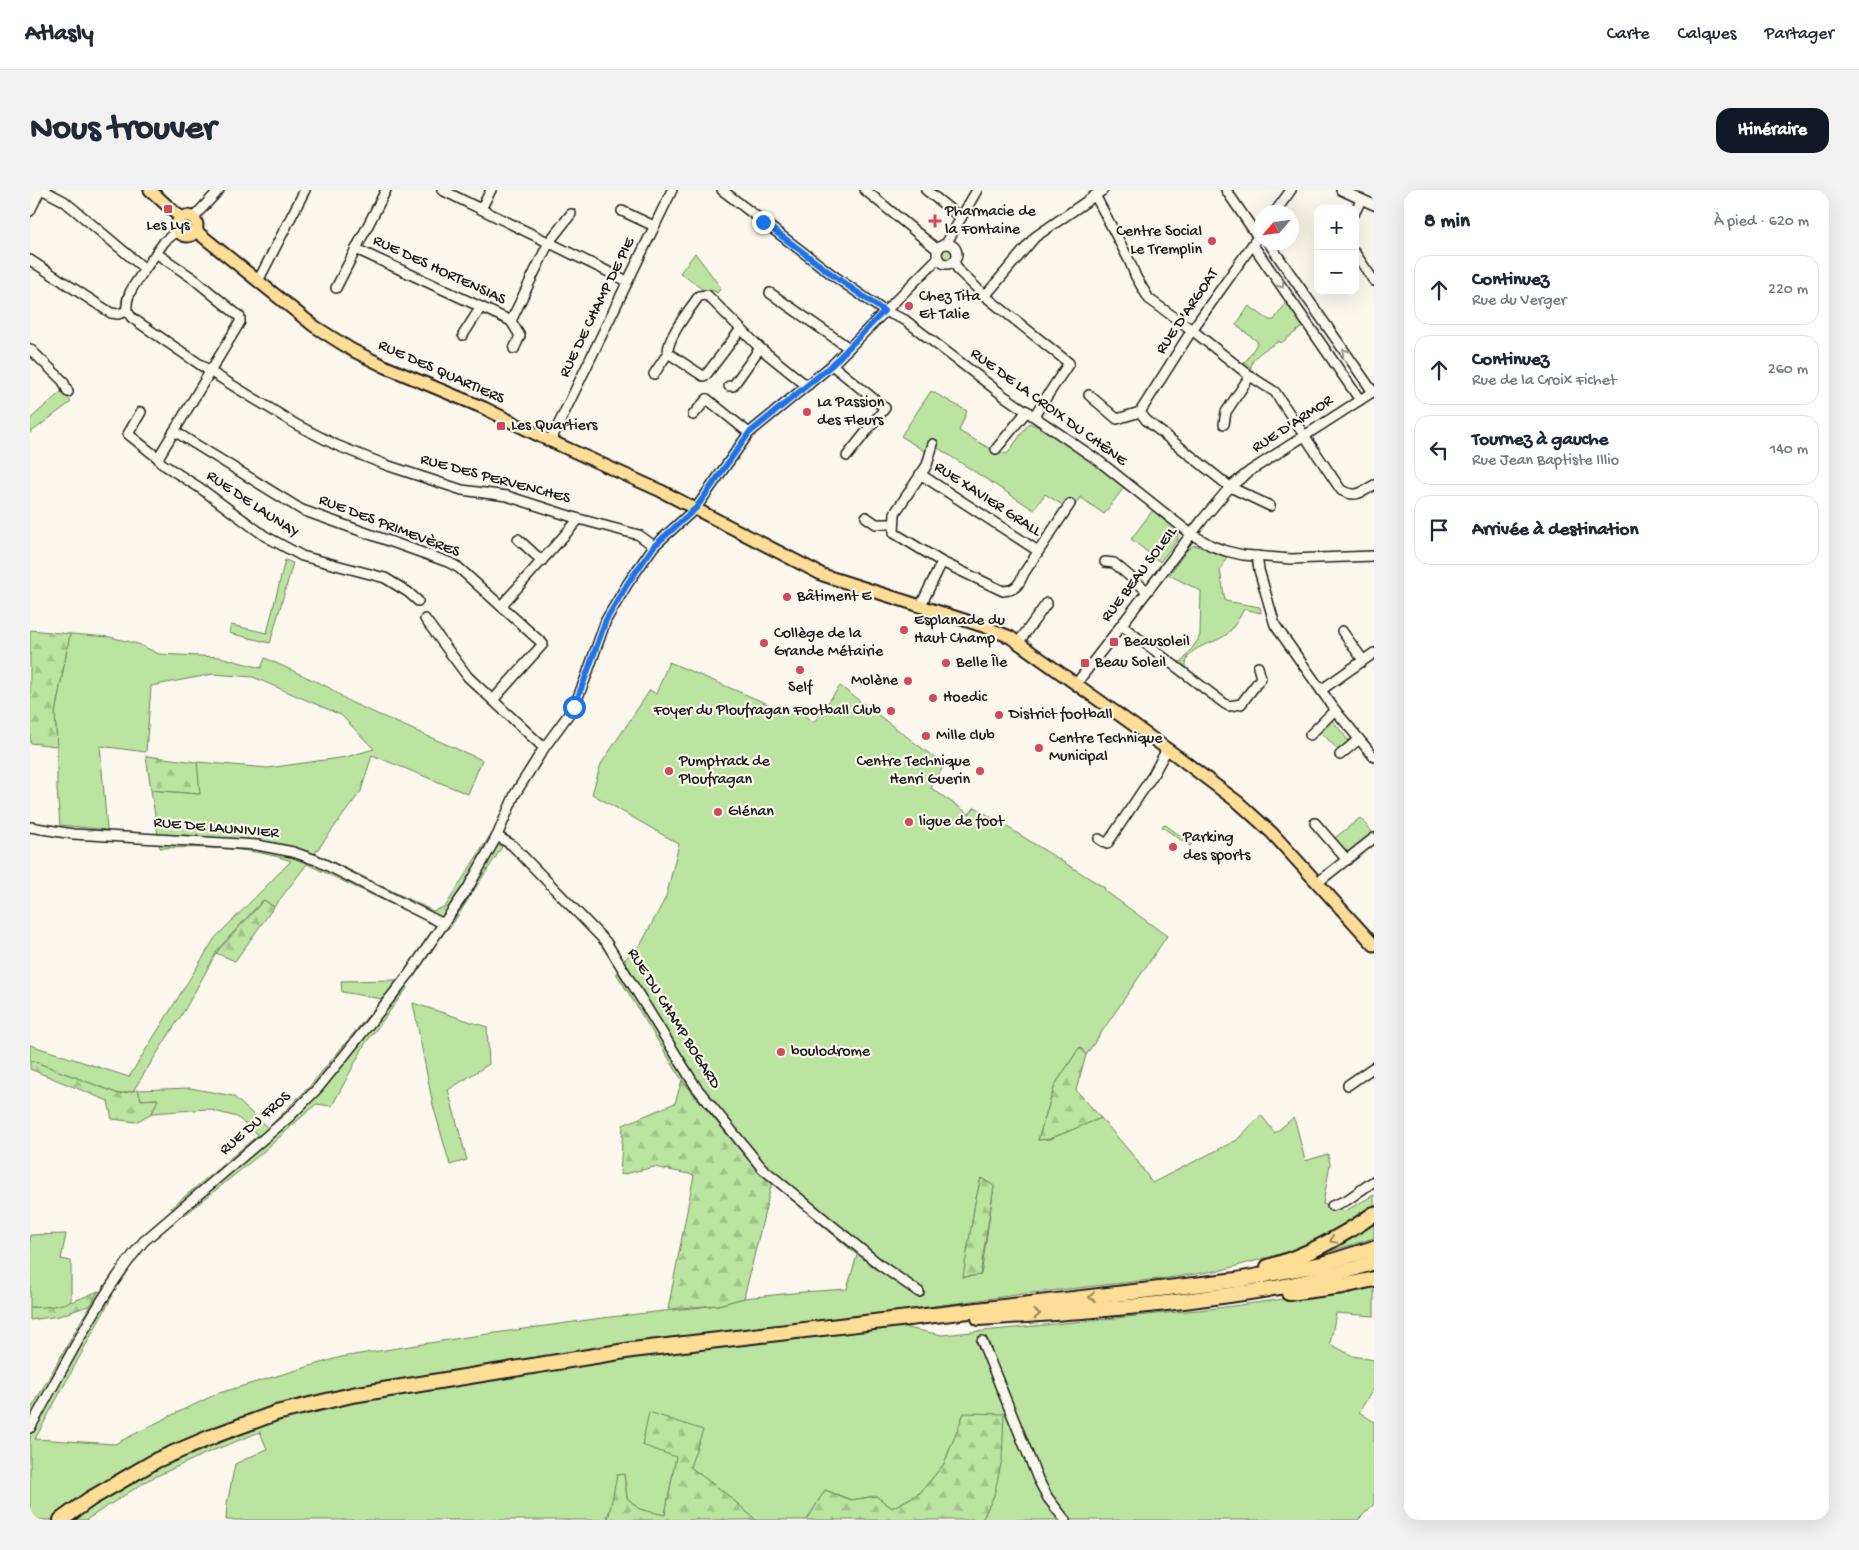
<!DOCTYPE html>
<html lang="fr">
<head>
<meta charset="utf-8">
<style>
  body { margin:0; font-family:"Gochi Hand",sans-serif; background:#f2f2f3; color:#1f2937 }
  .controls { position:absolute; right:15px; top:15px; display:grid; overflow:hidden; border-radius:10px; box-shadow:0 5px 20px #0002 }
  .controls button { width:45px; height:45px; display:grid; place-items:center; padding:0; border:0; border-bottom:1px solid #e0e1e3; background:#fff; color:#1f2937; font:25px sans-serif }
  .compass { position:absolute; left:1224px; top:15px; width:45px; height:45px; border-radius:50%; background:#fff; box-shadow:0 5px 20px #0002; rotate:242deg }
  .stop { position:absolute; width:15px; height:15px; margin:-11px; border:4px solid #1a73e8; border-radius:50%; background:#fff }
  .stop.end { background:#1a73e8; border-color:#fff; box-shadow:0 1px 5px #0008 }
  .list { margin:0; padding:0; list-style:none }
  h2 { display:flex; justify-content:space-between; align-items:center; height:65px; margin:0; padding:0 20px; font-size:21px }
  h2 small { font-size:16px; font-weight:400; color:#747a83 }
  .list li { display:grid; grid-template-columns:32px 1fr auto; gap:15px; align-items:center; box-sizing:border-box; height:70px; margin:0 10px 10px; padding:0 10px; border:1px solid #e0e1e3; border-radius:15px }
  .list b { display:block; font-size:19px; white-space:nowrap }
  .list p { margin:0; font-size:16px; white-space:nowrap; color:#747a83 }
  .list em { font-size:16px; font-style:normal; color:#747a83 }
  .icon { flex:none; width:28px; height:28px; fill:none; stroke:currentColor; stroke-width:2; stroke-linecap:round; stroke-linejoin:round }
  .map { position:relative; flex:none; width:1344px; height:1330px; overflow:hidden; border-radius:15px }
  header { display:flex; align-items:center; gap:30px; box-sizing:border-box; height:70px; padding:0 25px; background:#fff; border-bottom:1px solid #e0e1e3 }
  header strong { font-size:24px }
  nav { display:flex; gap:28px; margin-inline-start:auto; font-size:18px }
  .intro { display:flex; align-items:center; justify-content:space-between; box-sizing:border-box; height:120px; padding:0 30px }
  h1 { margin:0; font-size:35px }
  .button { padding:12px 22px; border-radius:15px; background:#111827; color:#fff; font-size:18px; font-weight:700 }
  main { display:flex; gap:30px; padding:0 30px }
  aside { flex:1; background:#fff; border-radius:15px; box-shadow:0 5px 20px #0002 }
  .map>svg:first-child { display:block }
</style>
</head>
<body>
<header>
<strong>Atlasly</strong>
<nav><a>Carte</a><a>Calques</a><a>Partager</a></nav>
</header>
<div class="intro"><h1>Nous trouver</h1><a class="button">Itinéraire</a></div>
<main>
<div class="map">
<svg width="1344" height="1330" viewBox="0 0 1344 1330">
  <defs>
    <pattern id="forest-firs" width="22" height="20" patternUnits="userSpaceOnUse" patternTransform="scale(1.25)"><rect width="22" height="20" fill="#bbe4a0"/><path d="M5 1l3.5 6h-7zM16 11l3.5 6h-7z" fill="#a0c389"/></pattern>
  </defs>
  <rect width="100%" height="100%" fill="#fbf7ec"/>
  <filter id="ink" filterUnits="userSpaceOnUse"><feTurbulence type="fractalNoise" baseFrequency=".02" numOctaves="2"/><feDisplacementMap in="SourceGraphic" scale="10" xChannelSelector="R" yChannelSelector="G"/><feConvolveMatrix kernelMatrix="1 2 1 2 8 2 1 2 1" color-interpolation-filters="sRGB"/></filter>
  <g filter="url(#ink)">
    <g fill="#bbe4a0" stroke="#6c805e" fill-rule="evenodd">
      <circle cx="917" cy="64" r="7"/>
      <path d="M665,63L691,98L687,103L682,100L679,104L650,83Z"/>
      <path d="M1256,109L1277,138H1271L1251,153L1249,151C1240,157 1221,165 1221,178L1214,172L1217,170L1228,152L1206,135L1219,116L1239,130H1244L1254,116Z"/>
      <path d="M33,200L41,212L0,243V229Z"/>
      <path d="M901,201L937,221L929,241L959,258L977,264L999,233C1034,246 1065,273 1095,296L1074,324L1050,307L1044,317L1034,316L1015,304L1004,320L908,258L894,261L871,246Z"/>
      <path d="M1123,320L1148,344V349L1130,372L1101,349Z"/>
      <path d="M1164,355L1197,366L1190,380L1195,411L1230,417L1231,423L1214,419C1209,428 1204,438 1196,445C1183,455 1154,456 1156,478L1150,475L1148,472L1153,471L1168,450L1170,445L1171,401L1139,385L1156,361Z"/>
      <path d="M255,370L263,373L240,453L199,443L201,435L237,443Z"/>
      <path d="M40,444L80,447L108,454L129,464L190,467L231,478L235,468L298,497L320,512L452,570L438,604L342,565L331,601L285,663L403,721L415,717L459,647L472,657L419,739L403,734L277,674L244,717L233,710L189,758L154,821L103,901L89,904L0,870V855L99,887L185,748L261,671C223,657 172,657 130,658L121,600L169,604L167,572L238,578L316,567L344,559L311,525L223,487L183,484L121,496L116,562L70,556L77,640L30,635L27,600V556L25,523Z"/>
      <path d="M639,472L752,520L763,519L784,532L810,496L914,575L901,598L939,624L945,617L1075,698L1074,700L1137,746L1056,865L1050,857L1025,895L1008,950L1019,949L1071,928L1106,969L1122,993L1207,950L1231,925L1245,943L1263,928L1266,934L1275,971L1298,964L1300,974L1293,1014L1315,1021L1344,1005V1048L1284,1066L1261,1061L1192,1080L1138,1088L993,1104L876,1120L877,1138L912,1145L1188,1118L1312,1101L1344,1094V1126L1306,1123L1300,1154L1323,1166L1344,1170V1198L1329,1222L1344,1232V1314L1328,1330H952L964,1305L934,1223L914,1274L890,1303L862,1318L846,1306L821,1310L795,1300L777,1330H726L695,1303L646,1267L635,1326L609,1319L597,1308L594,1285L577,1327L578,1330H196L197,1314L205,1274L237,1259L230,1242L179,1262L118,1290L56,1330H0V1221L68,1101L83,1105L5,1249L85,1254L142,1225L189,1203L311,1167L437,1147L572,1128L688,1115L714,1108L773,1102L817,1099L827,1065L725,978L652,890L586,783L592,772L611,754L636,707L649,654L562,604L571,574L620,500L626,504ZM951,988L964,996L951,1085L934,1087L945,1013Z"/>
      <path d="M1299,526L1322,555L1312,564L1287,538Z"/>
      <path d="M1330,628L1344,644L1317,670L1301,651Z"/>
      <path d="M1134,634L1162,654L1160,656L1132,637Z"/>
      <path d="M365,790L377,798L335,854L302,916L286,914L233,962L156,1024L141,1018L228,945L207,927L177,919L122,923L127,909L111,910L108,900L160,898L203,906L238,938L280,896L352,809L312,802L311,791Z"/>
      <path d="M383,813L457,837L459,874L418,900L437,970L420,975L403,915Z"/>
      <path d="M36,1044L31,1069L41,1071V1114L12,1118L0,1117V1045Z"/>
    </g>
    <g fill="url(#forest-firs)" stroke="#6c805e">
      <path d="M0,440L40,444L25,523L27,556L0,553Z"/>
      <path d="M116,566L167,572L170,604L121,600Z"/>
      <path d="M234,710L244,717L205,771L186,763Z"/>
      <path d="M1050,857L1056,865L1046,900L1071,928L1019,949L1008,950L1025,895Z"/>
      <path d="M0,870L89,904L108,900L111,910L128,909L122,923L106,932L82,929L78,911L0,879Z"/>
      <path d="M652,890L725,978L742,992L714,1108L688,1115L638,1119L664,985L624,977L590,985L593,935L645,913Z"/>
      <path d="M951,988L964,996L950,1085L933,1087L945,1013Z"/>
      <path d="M68,1101L61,1115L29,1126L0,1130V1117C25,1119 46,1111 68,1101Z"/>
      <path d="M619,1222L673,1240L660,1277L695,1303L726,1330H578L587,1285L594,1284L597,1308L609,1319L635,1325L646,1267L612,1255Z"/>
      <path d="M934,1223L974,1224L972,1270L964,1305L952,1330H777L795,1300L821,1310L846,1306L862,1318L890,1303L914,1274Z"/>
    </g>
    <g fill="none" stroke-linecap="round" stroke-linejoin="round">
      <g stroke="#1c1c1c" stroke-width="12">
        <g id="minor">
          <path d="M13,0L34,11L115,79L134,52L148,40"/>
          <path d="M412,0L597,91"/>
          <path d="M692,0L804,86L854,121L875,130L974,206L1069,271L1161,344L1182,356L1196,361L1213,365L1261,369L1344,366"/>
          <path d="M835,0L908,60"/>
          <path d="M896,0L931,28"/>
          <path d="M1196,0L1228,47"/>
          <path d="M1311,0L1344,15"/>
          <path d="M1065,5L1099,70L1106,87L1119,109L1162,140L1220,186L1245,202L1311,300C1325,308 1331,303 1344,295"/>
          <path d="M451,19L461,0"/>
          <path d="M0,21L10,0"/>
          <path d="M592,21L624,36"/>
          <path d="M1245,22L1261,0"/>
          <path d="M1325,22L1331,10"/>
          <path d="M163,28L189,0"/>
          <path d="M1238,52L1343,202"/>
          <circle cx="917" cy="64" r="10"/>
          <path d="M916,54L947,0"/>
          <path d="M1223,55L1330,210"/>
          <path d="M326,59L481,131L519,52L541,24"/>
          <path d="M126,63L164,89L210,127V132L128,268"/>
          <path d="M1325,63L1344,91"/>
          <path d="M0,70L81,123L88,124L97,121C95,104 106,93 115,79"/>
          <path d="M924,72L929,81L955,106L1039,173L1004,226"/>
          <path d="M228,91L275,0"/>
          <path d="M306,98L356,0"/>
          <path d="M740,103L819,158"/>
          <path d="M955,106L1005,47L1073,0"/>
          <path d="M97,121L102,128L181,182L267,235L306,255L356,275L432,300L477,306L549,329L609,345L624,356"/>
          <path d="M481,131L490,146L484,159"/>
          <path d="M711,139L676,185L673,186L638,163C637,147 660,119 669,106L677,105L730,158L772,192L779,194"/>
          <path d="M433,145L451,117"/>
          <path d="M0,159L33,191L38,202"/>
          <path d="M802,175L855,218L817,266"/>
          <path d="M624,184L638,163"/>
          <path d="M699,196H703L730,158"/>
          <path d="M1059,205L1087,229L1110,222L1116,230L1200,297L1240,316"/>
          <path d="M111,222L98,244L128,268L131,273L170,298L235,346L272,366L355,388L378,402L388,411"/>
          <path d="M1110,222L1162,140L1232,41"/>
          <path d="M663,225L677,209L719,243"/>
          <path d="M1194,234L1196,222L1220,186"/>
          <path d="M144,241L272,320L418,372L429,378L513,454L463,510"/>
          <path d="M521,250L642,0"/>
          <path d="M903,254L897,275L865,323L864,343L912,372L973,401C986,400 989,395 994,383L1040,314"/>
          <path d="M966,259L997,221"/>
          <path d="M890,284L1008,361"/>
          <path d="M836,327L846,334H864"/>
          <path d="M488,349L512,371"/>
          <path d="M1227,366L1229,380L1245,435L1305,520L1344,567"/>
          <path d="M1075,372L1084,373L1117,401"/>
          <path d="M471,416L549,329"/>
          <path d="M890,417L912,372"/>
          <path d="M395,429L438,487L514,558"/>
          <path d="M1091,435L1195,514L1199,516L1211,514L1231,488L1228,477"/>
          <path d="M1312,441L1333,470"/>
          <path d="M988,453L1017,413"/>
          <path d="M1046,494L1173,329L1200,297L1220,281L1344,201"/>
          <path d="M1291,500L1344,463"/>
          <path d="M1280,545L1305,520"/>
          <path d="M1310,565L1328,550"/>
          <path d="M1285,633L1317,670"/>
          <path d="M0,637L43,644L227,655L263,662L286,670L414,734"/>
          <path d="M467,646L482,655L576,752L666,897L732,978L850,1075L889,1102"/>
          <path d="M1069,649L1077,654L1123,585L1137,559"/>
          <path d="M1287,693L1344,648"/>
          <path d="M1318,895L1344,877"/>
          <path d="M1302,1016L1317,1010L1344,991"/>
          <path d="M952,1151L1008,1289L1018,1308L1035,1330"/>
          <path d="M0,1238C35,1176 69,1105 114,1051L259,927L288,898L314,866L379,784L438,698L467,646L485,604L514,558L544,517L556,487L576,430L598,393L624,356L666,318L719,243L802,175L908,68"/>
        </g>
      </g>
      <g stroke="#1c1c1c" stroke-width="15">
        <g id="major">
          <path d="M120,0L151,28"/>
          <circle cx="157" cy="36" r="10"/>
          <path d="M166,41L284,136L322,160L356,177L454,218L512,247L631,301L793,385L953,436L980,447L1147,566L1209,613L1242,643L1344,755"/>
        </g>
      </g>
      <g stroke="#1c1c1c" stroke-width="18">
        <g id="highway">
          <path d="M1238,1077C1277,1066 1311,1047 1344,1024"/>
          <path d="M1259,1103L1313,1096L1344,1089"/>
          <path d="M949,1128C1028,1123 1106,1118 1184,1107C1239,1100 1292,1091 1344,1072"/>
          <path d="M31,1330L60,1309L127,1270L186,1245L246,1223L322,1205L602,1160L1207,1090L1293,1074L1344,1058"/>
        </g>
      </g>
      <use href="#minor" stroke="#fbf7ec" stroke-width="9"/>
      <use href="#major" stroke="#fedd96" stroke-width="11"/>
      <use href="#highway" stroke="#fedd96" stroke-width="14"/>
    </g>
    <defs><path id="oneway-chevron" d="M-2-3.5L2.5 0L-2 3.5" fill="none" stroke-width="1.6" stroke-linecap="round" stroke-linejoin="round" transform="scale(1.25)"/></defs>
    <g stroke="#97948e">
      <use href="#oneway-chevron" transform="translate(1251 95) rotate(55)"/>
      <use href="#oneway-chevron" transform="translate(1315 162) rotate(-125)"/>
    </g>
    <g stroke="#98865f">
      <use href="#oneway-chevron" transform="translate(1303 1050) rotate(151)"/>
      <use href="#oneway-chevron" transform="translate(1062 1107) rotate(174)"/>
      <use href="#oneway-chevron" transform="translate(1007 1124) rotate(-3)"/>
    </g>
  </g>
  <g fill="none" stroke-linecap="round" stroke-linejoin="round" filter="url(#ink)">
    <path stroke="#1a73e8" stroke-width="6" d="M544,517L556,486L576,430L598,393L624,356L666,318L719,243L802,175L854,121L804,86L733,32"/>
  </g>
  <g fill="#d1495b" stroke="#fbf7ec" stroke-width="2">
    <rect x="133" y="14" width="10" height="10" rx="2.5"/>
    <path d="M902.5 23.5h5v5h5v5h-5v5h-5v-5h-5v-5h5z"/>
    <circle cx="1182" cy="51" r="5"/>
    <circle cx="879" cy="116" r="5"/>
    <circle cx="777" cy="222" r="5"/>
    <rect x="466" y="231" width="10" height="10" rx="2.5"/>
    <circle cx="757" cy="407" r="5"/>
    <circle cx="874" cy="440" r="5"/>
    <rect x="1079" y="447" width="10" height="10" rx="2.5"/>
    <circle cx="734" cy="453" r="5"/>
    <circle cx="916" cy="473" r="5"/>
    <rect x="1050" y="468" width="10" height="10" rx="2.5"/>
    <circle cx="770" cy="480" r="5"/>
    <circle cx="878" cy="491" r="5"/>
    <circle cx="903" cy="508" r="5"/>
    <circle cx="861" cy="521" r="5"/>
    <circle cx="969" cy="525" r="5"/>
    <circle cx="896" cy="546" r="5"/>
    <circle cx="1009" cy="558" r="5"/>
    <circle cx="639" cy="581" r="5"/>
    <circle cx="950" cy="581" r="5"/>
    <circle cx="688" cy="622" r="5"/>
    <circle cx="879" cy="632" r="5"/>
    <circle cx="1143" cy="657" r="5"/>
    <circle cx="751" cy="862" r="5"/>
  </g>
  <g text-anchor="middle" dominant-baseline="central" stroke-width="4.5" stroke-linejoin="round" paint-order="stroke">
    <g font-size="16" fill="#1c1c1c" stroke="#fbf7ec" text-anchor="start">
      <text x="915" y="22">Pharmacie de<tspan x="915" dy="18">la Fontaine</tspan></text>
      <text x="138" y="36" text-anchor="middle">Les Lys</text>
      <text x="1172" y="42" text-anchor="end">Centre Social<tspan x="1172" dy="18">Le Tremplin</tspan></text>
      <text x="889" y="107">Chez Tita<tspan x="889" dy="18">Et Talie</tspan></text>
      <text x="787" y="213">La Passion<tspan x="787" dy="18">des Fleurs</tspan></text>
      <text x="481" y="236">Les Quartiers</text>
      <text x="767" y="407">Bâtiment E</text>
      <text x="884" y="431">Esplanade du<tspan x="884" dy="18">Haut Champ</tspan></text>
      <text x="744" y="444">Collège de la<tspan x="744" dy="18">Grande Métairie</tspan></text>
      <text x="1094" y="452">Beausoleil</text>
      <text x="926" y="473">Belle Île</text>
      <text x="1065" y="473">Beau Soleil</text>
      <text x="868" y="491" text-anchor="end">Molène</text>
      <text x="770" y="498" text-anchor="middle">Self</text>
      <text x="913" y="508">Hoedic</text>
      <text x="851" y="521" text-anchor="end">Foyer du Ploufragan Football Club</text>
      <text x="979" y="525">District football</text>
      <text x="906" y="546">Mille club</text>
      <text x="1019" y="549">Centre Technique<tspan x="1019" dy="18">Municipal</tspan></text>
      <text x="649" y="572">Pumptrack de<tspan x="649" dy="18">Ploufragan</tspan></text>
      <text x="940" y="572" text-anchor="end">Centre Technique<tspan x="940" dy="18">Henri Guerin</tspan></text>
      <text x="698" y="622">Glénan</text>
      <text x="889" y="632">ligue de foot</text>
      <text x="1153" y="648">Parking<tspan x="1153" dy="18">des sports</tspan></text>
      <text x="761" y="862">boulodrome</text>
    </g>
    <g font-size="16" fill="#1c1c1c" stroke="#fbf7ec">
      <text transform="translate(409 81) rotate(25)">RUE DES HORTENSIAS</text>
      <text transform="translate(568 118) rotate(-64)">RUE DE CHAMP DE PIE</text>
      <text transform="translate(1158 122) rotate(-56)">RUE D'ARGOAT</text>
      <text transform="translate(411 183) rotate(24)">RUE DES QUARTIERS</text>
      <text transform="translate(1018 218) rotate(36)">RUE DE LA CROIX DU CHÊNE</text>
      <text transform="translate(1263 235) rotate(-33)">RUE D'ARMOR</text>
      <text transform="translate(465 290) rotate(15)">RUE DES PERVENCHES</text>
      <text transform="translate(957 310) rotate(33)">RUE XAVIER GRALL</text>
      <text transform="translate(222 315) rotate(34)">RUE DE LAUNAY</text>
      <text transform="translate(359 337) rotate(21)">RUE DES PRIMEVÈRES</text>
      <text transform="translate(1110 385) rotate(-53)">RUE BEAU SOLEIL</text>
      <text transform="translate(186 639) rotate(5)">RUE DE LAUNIVIER</text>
      <text transform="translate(643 829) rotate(58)">RUE DU CHAMP BOGARD</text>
      <text transform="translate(226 934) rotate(-41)">RUE DU FROS</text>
    </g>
  </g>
</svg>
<div class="controls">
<button>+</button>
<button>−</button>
</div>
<svg class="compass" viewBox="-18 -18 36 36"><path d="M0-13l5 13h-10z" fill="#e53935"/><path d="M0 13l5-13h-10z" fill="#747a83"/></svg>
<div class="stop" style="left:544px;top:517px"></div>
<div class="stop end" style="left:733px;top:32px"></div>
</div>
<aside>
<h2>8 min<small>À pied · 620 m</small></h2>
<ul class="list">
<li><svg class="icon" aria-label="ahead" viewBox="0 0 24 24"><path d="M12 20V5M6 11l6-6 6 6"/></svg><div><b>Continuez</b><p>Rue du Verger</p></div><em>220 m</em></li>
<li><svg class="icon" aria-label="ahead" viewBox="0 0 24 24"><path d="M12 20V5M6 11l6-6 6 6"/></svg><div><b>Continuez</b><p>Rue de la Croix Fichet</p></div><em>260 m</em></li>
<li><svg class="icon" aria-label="left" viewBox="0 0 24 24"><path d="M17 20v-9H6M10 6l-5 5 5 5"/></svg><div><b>Tournez à gauche</b><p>Rue Jean Baptiste Illio</p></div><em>140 m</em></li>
<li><svg class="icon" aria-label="arrive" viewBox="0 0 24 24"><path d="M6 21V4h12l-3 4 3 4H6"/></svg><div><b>Arrivée à destination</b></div></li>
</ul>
</aside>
</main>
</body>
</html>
